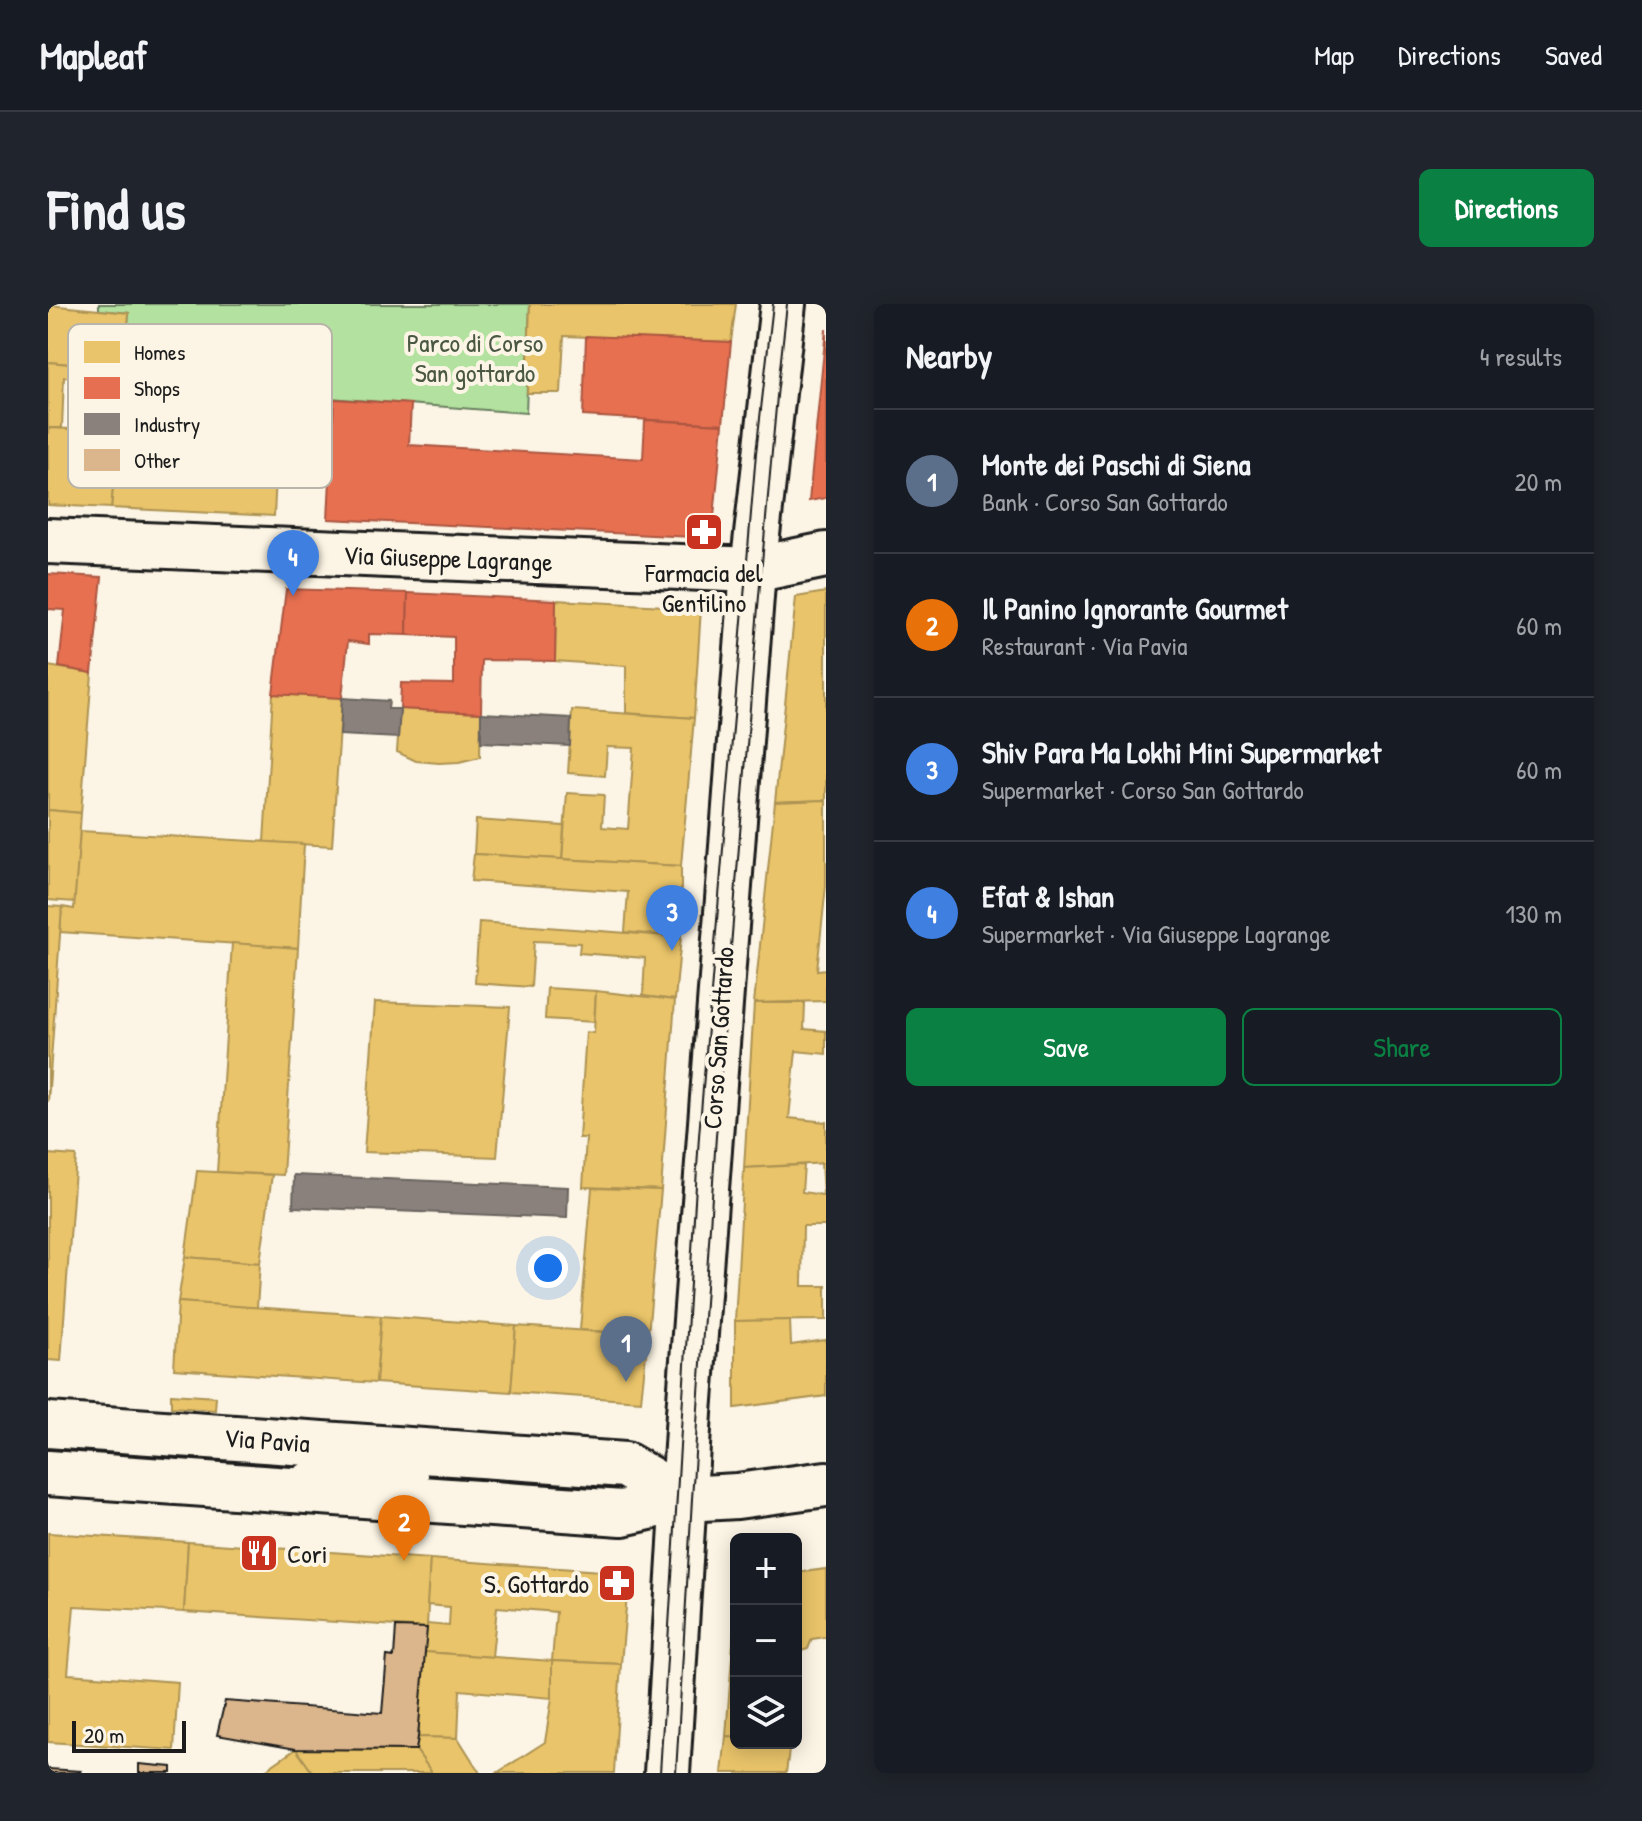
<!DOCTYPE html>
<html lang="en">
<head>
<meta charset="utf-8">
<style>
  body { margin:0; font-family:"Patrick Hand",sans-serif; background:#20242c; color:#f1f3f6 }
  .controls { position:absolute; right:24px; bottom:24px; display:grid; overflow:hidden; border-radius:12px; box-shadow:0 4px 20px #0003 }
  .controls button { width:72px; height:72px; display:grid; place-items:center; padding:0; border:0; border-bottom:2px solid #363941; background:#171b24; color:#f1f3f6; font:40px sans-serif }
  .scale { position:absolute; left:24px; bottom:20px; width:114px; box-sizing:border-box; padding-left:8px; border:4px solid #1c1c1c; border-top:0; font-size:22px; line-height:28px; white-space:nowrap; color:#1c1c1c; -webkit-text-stroke:6px #fcf5e5; paint-order:stroke }
  .you { position:absolute; left:500px; top:964px; width:28px; height:28px; margin:-20px; border:6px solid #fff; border-radius:50%; background:#1a73e8; box-shadow:0 0 0 12px #1a73e833 }
  .badge { display:grid; place-items:center; width:52px; height:52px; border-radius:50%; background:#0b8043; color:#fff; font-size:26px; font-weight:700 }
  .pin { position:absolute; translate:-50% -66px; filter:drop-shadow(0 2px 4px #0008) }
  .pin::after { content:''; position:absolute; top:42px; width:28px; height:24px; background:inherit; clip-path:polygon(0 0,100% 0,50% 100%) }
  .list { margin:0; padding:0; list-style:none }
  h2 { display:flex; justify-content:space-between; align-items:center; height:104px; margin:0; padding:0 32px; font-size:34px }
  h2 small { font-size:26px; font-weight:400; color:#9ea1a6 }
  .list li { display:grid; grid-template-columns:52px 1fr auto; gap:24px; align-items:center; box-sizing:border-box; height:144px; padding:0 32px; border-top:2px solid #363941 }
  .list b { display:block; font-size:30px; white-space:nowrap }
  .list p { margin:0; font-size:26px; white-space:nowrap; color:#9ea1a6 }
  .list em { font-size:26px; font-style:normal; color:#9ea1a6 }
  .actions { display:flex; gap:16px; padding:24px 32px }
  .actions a { flex:1; padding:18px 0; border:2px solid #0b8043; border-radius:12px; text-align:center; font-size:28px; color:#0b8043 }
  .actions .main { background:#0b8043; color:#fff }
  .icon { flex:none; width:44px; height:44px; fill:none; stroke:currentColor; stroke-width:2; stroke-linecap:round; stroke-linejoin:round }
  .map { position:relative; flex:none; width:778px; height:1469px; overflow:hidden; border-radius:12px }
  header { display:flex; align-items:center; gap:48px; box-sizing:border-box; height:112px; padding:0 40px; background:#171b24; border-bottom:2px solid #363941 }
  header strong { font-size:38px }
  nav { display:flex; gap:44px; margin-inline-start:auto; font-size:28px }
  .intro { display:flex; align-items:center; justify-content:space-between; box-sizing:border-box; height:192px; padding:0 48px }
  h1 { margin:0; font-size:56px }
  .button { padding:20px 36px; border-radius:12px; background:#0b8043; color:#fff; font-size:28px; font-weight:700 }
  main { display:flex; gap:48px; padding:0 48px }
  aside { flex:1; background:#171b24; border-radius:12px; box-shadow:0 4px 20px #0003 }
  .map>svg:first-child { display:block }
</style>
</head>
<body>
<header>
<strong>Mapleaf</strong>
<nav><a>Map</a><a>Directions</a><a>Saved</a></nav>
</header>
<div class="intro"><h1>Find us</h1><a class="button">Directions</a></div>
<main>
<div class="map">
<svg width="778" height="1469" viewBox="0 0 778 1469">
  <rect width="100%" height="100%" fill="#fcf5e5"/>
  <filter id="ink" filterUnits="userSpaceOnUse"><feTurbulence type="fractalNoise" baseFrequency=".0125" numOctaves="2"/><feDisplacementMap in="SourceGraphic" scale="16" xChannelSelector="R" yChannelSelector="G"/><feConvolveMatrix kernelMatrix="1 2 1 2 8 2 1 2 1" color-interpolation-filters="sRGB"/></filter>
  <g filter="url(#ink)">
    <path fill="#b3e19f" stroke="#687e5e" stroke-width="2" d="M51,0H482L478,109L75,78L81,9L51,6Z"/>
    <g fill="#e9c46a" stroke="#ac9253" stroke-width="2" fill-rule="evenodd">
      <path d="M482,0H688L683,38L516,32L513,89H479Z"/>
      <path d="M0,1L81,9L76,65L0,58Z"/>
      <path d="M0,58L76,65L70,127L37,126L39,75L16,73L14,124H0Z"/>
      <path d="M75,78L232,90L226,212L63,204ZM92,105L149,109L146,158L87,155Z"/>
      <path d="M0,124L70,127L63,204L0,201Z"/>
      <path d="M778,288V496L727,498L748,293Z"/>
      <path d="M508,296L653,304L646,414L578,409V362L507,357Z"/>
      <path d="M0,362L44,369L33,509L0,506Z"/>
      <path d="M225,390L294,394L284,542L216,538Z"/>
      <path d="M352,405L433,409L432,453L411,458L391,459L368,457L349,448Z"/>
      <path d="M524,406L646,414L633,562L514,555L519,489L556,491L554,523L580,525L586,444L559,443L557,472L520,469Z"/>
      <path d="M778,496V582L769,666L778,665V697L706,699L727,498Z"/>
      <path d="M0,506L33,509L27,598L0,596Z"/>
      <path d="M428,516L516,522L514,555L426,550Z"/>
      <path d="M32,527L256,540L250,644L12,628L14,603L26,605Z"/>
      <path d="M426,550L633,562V633L577,628L580,588L423,577Z"/>
      <path d="M0,602L14,603L0,798Z"/>
      <path d="M431,618L633,633L627,696L595,692L597,654L531,649L532,639L486,637L483,683L427,679Z"/>
      <path d="M184,639L250,644L235,871L169,868Z"/>
      <path d="M499,684L548,687L546,718L497,715Z"/>
      <path d="M548,687L627,696L613,886L535,883L538,834H531L538,728L546,729Z"/>
      <path d="M327,698L462,703L449,853L316,848Z"/>
      <path d="M706,699H757L756,725L778,727V750L748,747L741,814L778,818V859L696,864Z"/>
      <path d="M0,850L28,852L13,1057L0,1056Z"/>
      <path d="M773,859H778V922H755L754,982H778V1016L687,1017L696,864L756,861L754,888L775,891Z"/>
      <path d="M149,867L224,871L212,959L137,953Z"/>
      <path d="M544,884L613,886L600,1031L532,1026Z"/>
      <path d="M137,953L212,959L209,1004L130,998Z"/>
      <path d="M130,998L333,1012L328,1079L126,1065Z"/>
      <path d="M333,1012L468,1022L463,1088L328,1079Z"/>
      <path d="M742,1016L743,1041L778,1036V1092L687,1104V1017Z"/>
      <path d="M468,1022L600,1031L593,1097L463,1088Z"/>
      <path d="M123,1090L168,1093L167,1106L123,1103Z"/>
      <path d="M0,1229L140,1238L136,1308L26,1302L20,1370L130,1378L126,1446L0,1438Z"/>
      <path d="M140,1238L382,1255L379,1324L136,1308Z"/>
      <path d="M382,1255L581,1269L573,1360L504,1357L508,1308L449,1303L444,1353L376,1348L379,1320L401,1322L402,1303L379,1301Z"/>
      <path d="M778,1265V1333L764,1335L760,1345L750,1348L748,1376V1269Z"/>
      <path d="M688,1299V1433L678,1432Z"/>
      <path d="M376,1348L504,1357V1394L412,1386L410,1434L370,1433Z"/>
      <path d="M504,1357L573,1360L566,1469H449L497,1438L504,1394Z"/>
      <path d="M678,1432L688,1433V1439H742L738,1469H674Z"/>
      <path d="M370,1433L410,1434L432,1469H384L368,1446Z"/>
      <path d="M248,1445L265,1469H213Z"/>
      <path d="M248,1445L368,1446L384,1469H265Z"/>
    </g>
    <g fill="#e76f51" stroke="#aa5641" stroke-width="2">
      <path d="M778,25V194L761,197Z"/>
      <path d="M538,32L683,38L675,120L535,112Z"/>
      <path d="M286,95L363,100L361,141L595,155L597,116L675,120L664,234L280,215Z"/>
      <path d="M0,270L54,273L44,369L11,363L17,306L0,305Z"/>
      <path d="M238,285L360,289L359,331L321,330V340L300,337L294,394L225,390Z"/>
      <path d="M360,289L508,296L507,357L434,356L433,409L352,405L353,379L406,380V333L359,331Z"/>
    </g>
    <g fill="#8a817c" stroke="#69635f" stroke-width="2">
      <path d="M294,394L341,397L340,405H352L350,434L292,431Z"/>
      <path d="M433,409L523,414L522,442L433,438Z"/>
      <path d="M246,871L520,883L519,914L245,903Z"/>
    </g>
    <g fill="#dbb68c" stroke="#1c1c1c" stroke-width="2">
      <path d="M348,1323L379,1324L370,1433L368,1446L248,1445L169,1431L177,1397L334,1409L339,1352L346,1353Z"/>
      <path d="M91,1460L124,1463V1469H91Z"/>
      <path d="M0,1465L33,1467V1469H0Z"/>
    </g>
    <g fill="none" stroke-linecap="round" stroke-linejoin="round">
      <g stroke="#1c1c1c" stroke-width="28">
        <path id="lane" d="M241,1181L266,1165L369,1172"/>
      </g>
      <g stroke="#1c1c1c" stroke-width="50">
        <g id="street">
          <path d="M0,237L705,266L778,251"/>
          <path d="M0,1121L577,1161L636,1195"/>
          <path d="M0,1169L574,1209L636,1195L689,1192L778,1180"/>
        </g>
      </g>
      <g stroke="#1c1c1c" stroke-width="50">
        <path id="secondary" d="M619,1469L641,1109L705,266L735,0"/>
      </g>
      <use href="#lane" stroke="#fcf5e5" stroke-width="22"/>
      <use href="#street" stroke="#fcf5e5" stroke-width="44"/>
      <use href="#secondary" stroke="#fcf5e5" stroke-width="44"/>
      <g stroke="#1c1c1c" stroke-width="2">
        <path d="M612,1469L651,832L708,149L725,0"/>
        <path d="M628,1469L644,1195L668,832L710,303L729,92L739,0"/>
      </g>
    </g>
  </g>
  <defs>
    <g id="pharmacy-square" transform="scale(2)"><rect x="-9" y="-9" width="18" height="18" rx="4" fill="#c8321e" stroke="#fcf5e5"/><path d="M-2-6h4v4h4v4h-4v4h-4v-4h-4v-4h4Z" fill="#fff"/></g>
    <g id="restaurant-square" transform="scale(2)"><rect x="-9" y="-9" width="18" height="18" rx="4" fill="#c8321e" stroke="#fcf5e5"/><path d="M-5-6h1v4h1v-4h1v4h1v-4h1v5L-1.5 .5V6h-2V.5L-5-1ZM5-6V6H3V1.5H1.5Q1.5-4 5-6Z" fill="#fff"/></g>
  </defs>
  <g fill-rule="evenodd">
    <use href="#pharmacy-square" x="656" y="228"/>
    <use href="#restaurant-square" x="211" y="1249"/>
    <use href="#pharmacy-square" x="569" y="1279"/>
  </g>
  <g text-anchor="middle" dominant-baseline="central" stroke-width="8" stroke-linejoin="round" paint-order="stroke">
    <g font-size="26" fill="#495743" stroke="#fcf5e5">
      <text x="427" y="38">Parco di Corso<tspan x="427" dy="30">San gottardo</tspan></text>
    </g>
    <g font-size="26" fill="#1c1c1c" stroke="#fcf5e5">
      <text transform="translate(400 254) rotate(2)">Via Giuseppe Lagrange</text>
      <text transform="translate(670 734) rotate(-86)">Corso San Gottardo</text>
      <text transform="translate(219 1136) rotate(4)">Via Pavia</text>
    </g>
    <g font-size="26" fill="#1c1c1c" stroke="#fcf5e5">
      <text x="656" y="268">Farmacia del<tspan x="656" dy="30">Gentilino</tspan></text>
      <text x="239" y="1249" text-anchor="start">Cori</text>
      <text x="541" y="1279" text-anchor="end">S. Gottardo</text>
    </g>
  </g>
  <rect x="20" y="20" width="264" height="164" rx="12" fill="#fcf5e5" stroke="#b9b4a9" stroke-width="2"/>
  <rect x="36" y="37" width="36" height="22" fill="#e9c46a"/>
  <rect x="36" y="73" width="36" height="22" fill="#e76f51"/>
  <rect x="36" y="109" width="36" height="22" fill="#8a817c"/>
  <rect x="36" y="145" width="36" height="22" fill="#dbb68c"/>
  <g font-size="22" fill="#1c1c1c">
    <text x="86" y="56">Homes</text>
    <text x="86" y="92">Shops</text>
    <text x="86" y="128">Industry</text>
    <text x="86" y="164">Other</text>
  </g>
</svg>
<div class="controls">
<button>+</button>
<button>−</button>
<button><svg class="icon" aria-label="layers" viewBox="0 0 24 24"><path d="M12 4l9 5-9 5-9-5zM3 14l9 5 9-5"/></svg></button>
</div>
<div class="scale">20 m</div>
<div class="you"></div>
<div class="pin badge" style="left:578px;top:1078px;background:#5c6f8a">1</div>
<div class="pin badge" style="left:356px;top:1257px;background:#e8710a">2</div>
<div class="pin badge" style="left:624px;top:647px;background:#3f7fe0">3</div>
<div class="pin badge" style="left:245px;top:292px;background:#3f7fe0">4</div>
</div>
<aside>
<h2>Nearby<small>4 results</small></h2>
<ul class="list">
<li><span class="badge" style="background:#5c6f8a">1</span><div><b>Monte dei Paschi di Siena</b><p>Bank · Corso San Gottardo</p></div><em>20 m</em></li>
<li><span class="badge" style="background:#e8710a">2</span><div><b>Il Panino Ignorante Gourmet</b><p>Restaurant · Via Pavia</p></div><em>60 m</em></li>
<li><span class="badge" style="background:#3f7fe0">3</span><div><b>Shiv Para Ma Lokhi Mini Supermarket</b><p>Supermarket · Corso San Gottardo</p></div><em>60 m</em></li>
<li><span class="badge" style="background:#3f7fe0">4</span><div><b>Efat &amp; Ishan</b><p>Supermarket · Via Giuseppe Lagrange</p></div><em>130 m</em></li>
</ul>
<div class="actions"><a class="main">Save</a><a>Share</a></div>
</aside>
</main>
</body>
</html>
